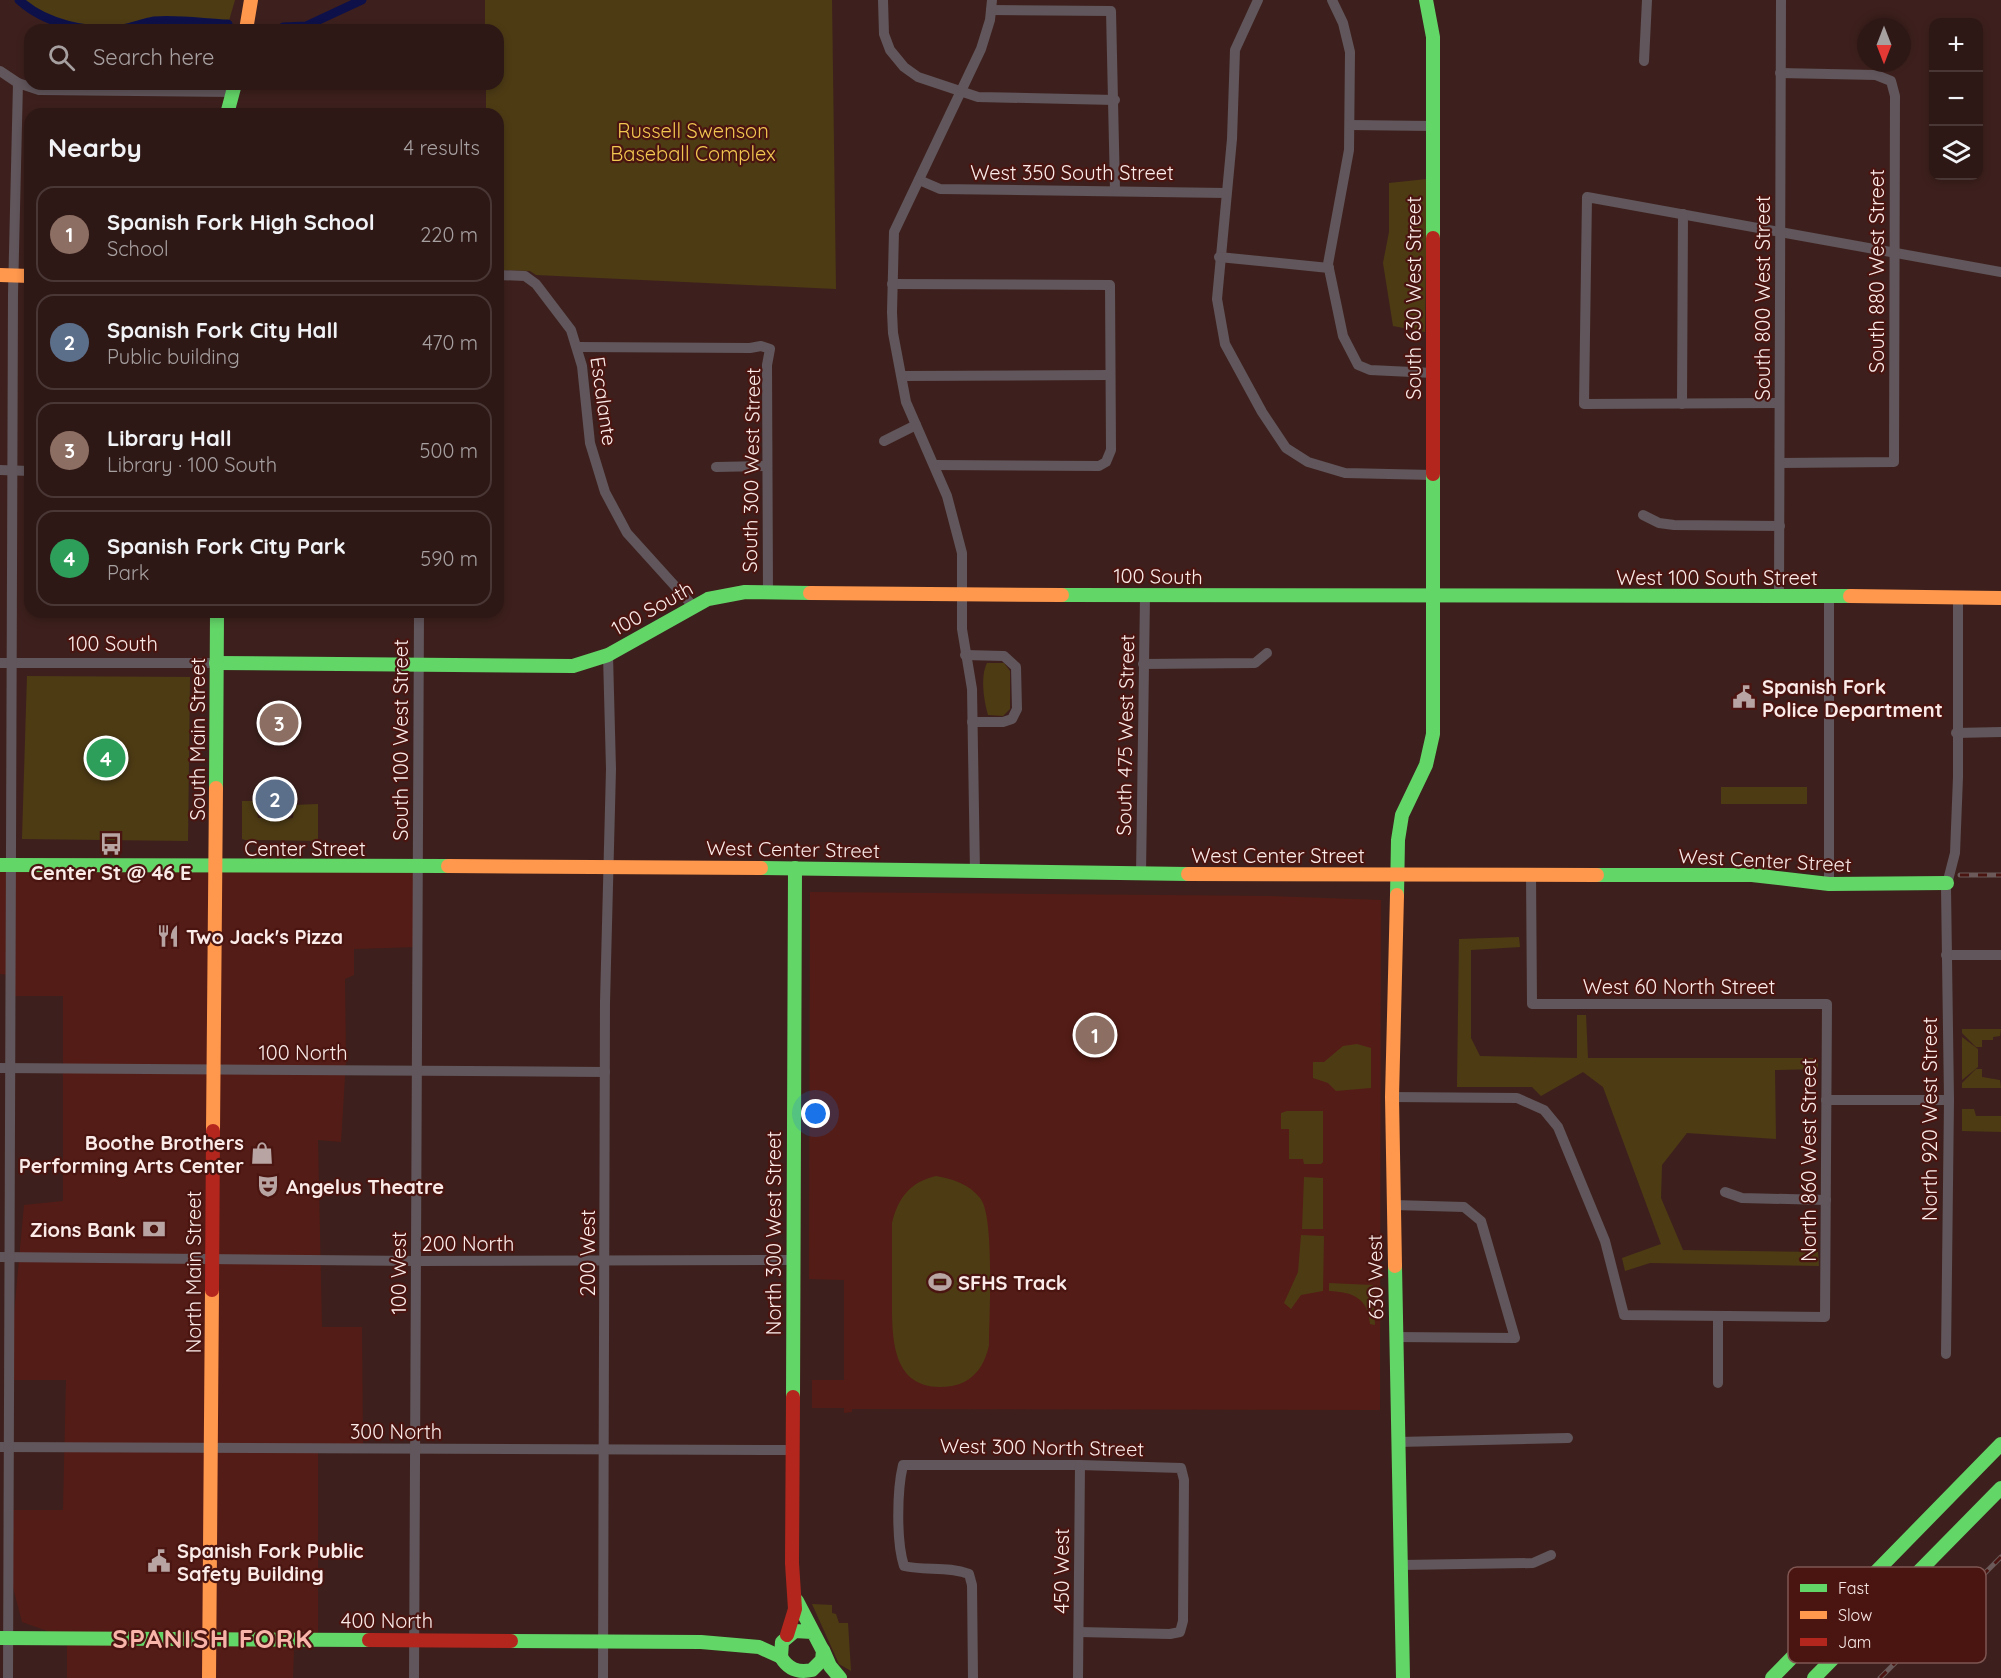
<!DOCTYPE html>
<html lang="en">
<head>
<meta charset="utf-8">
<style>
  body { margin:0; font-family:Quicksand,sans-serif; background:#3a2523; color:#f1f3f6 }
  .controls { position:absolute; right:18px; top:18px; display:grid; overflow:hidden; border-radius:12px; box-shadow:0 3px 9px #0003 }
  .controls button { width:54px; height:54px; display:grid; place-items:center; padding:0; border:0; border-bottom:2px solid #493735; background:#2e1816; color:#f1f3f6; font:30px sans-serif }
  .compass { position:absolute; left:1857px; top:18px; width:54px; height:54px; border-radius:50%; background:#2e1816; box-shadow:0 3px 9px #0003; rotate:180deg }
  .you { position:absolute; left:816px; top:1114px; width:21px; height:21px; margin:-15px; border:4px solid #fff; border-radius:50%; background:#1a73e8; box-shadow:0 0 0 9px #1a73e833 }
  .badge { display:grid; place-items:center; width:39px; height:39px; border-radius:50%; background:#8c9099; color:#fff; font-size:20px; font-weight:700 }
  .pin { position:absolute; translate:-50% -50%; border:3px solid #fff; box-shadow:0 2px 6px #0006 }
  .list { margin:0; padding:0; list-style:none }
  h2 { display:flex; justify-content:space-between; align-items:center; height:78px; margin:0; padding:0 24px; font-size:26px }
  h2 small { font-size:20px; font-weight:400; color:#a7a0a1 }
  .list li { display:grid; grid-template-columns:39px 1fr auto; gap:18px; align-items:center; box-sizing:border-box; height:96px; margin:0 12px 12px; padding:0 12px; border:2px solid #493735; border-radius:18px }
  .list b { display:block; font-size:22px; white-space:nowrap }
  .list p { margin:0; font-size:20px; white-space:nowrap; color:#a7a0a1 }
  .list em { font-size:20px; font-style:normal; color:#a7a0a1 }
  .icon { flex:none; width:33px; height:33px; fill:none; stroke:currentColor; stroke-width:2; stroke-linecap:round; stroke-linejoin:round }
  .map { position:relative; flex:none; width:2001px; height:1678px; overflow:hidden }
  .search { position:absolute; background:#2e1816; box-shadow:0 3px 9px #0003; left:24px; top:24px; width:480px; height:66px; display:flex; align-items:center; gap:15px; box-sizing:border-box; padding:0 21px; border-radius:18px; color:#a7a0a1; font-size:22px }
  .panel { position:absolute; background:#2e1816; box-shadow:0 3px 9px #0003; left:24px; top:108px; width:480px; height:510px; border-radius:18px }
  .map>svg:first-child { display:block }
</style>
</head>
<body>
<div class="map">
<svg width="2001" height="1678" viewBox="0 0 2001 1678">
  <rect width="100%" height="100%" fill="#3d201d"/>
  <g fill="#541c16">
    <path d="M0,865L418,868L417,947L354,949V975L345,979L346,1060L341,1142L318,1140L322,1327H362L363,1449H318V1639H289L294,1648L293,1678H67V1638L22,1622L9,1572L8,1510H63L66,1380H8L24,1205L63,1201V996H10V975L0,974Z"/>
    <path d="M810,892L1270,896L1381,900L1380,1410L852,1409V1412L844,1413V1408H812V1380H844V1280L809,1279Z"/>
  </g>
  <g fill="#4d3b14">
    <path d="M19,0H235L228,24L154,21L124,29L89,28L54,22L32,12Z"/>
    <path d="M485,0H832L836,289L536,275L530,271L498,270V114H486V84H498V30H485Z"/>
    <path d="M1427,179L1425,332L1393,326L1383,263L1389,232V183Z"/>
    <path d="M987,663H1004L1010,671V709L1003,716L988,715C984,701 980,677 987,663Z"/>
    <path d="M27,676L190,677L188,841L22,839Z"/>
    <rect x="1721" y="787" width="86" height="17"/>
    <path d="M242,801H255L258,818H269L270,821L293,818L294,805L318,804V841L245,840L242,839Z"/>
    <path d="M1519,937L1520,947L1471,950V1038L1480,1056L1577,1058V1015H1586L1588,1058H1818V1069L1775,1070L1776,1139L1687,1133L1662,1165L1661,1198L1683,1250L1818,1252L1819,1266L1650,1263L1625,1271L1622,1258L1661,1244L1603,1087L1583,1072L1541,1096L1532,1087H1457L1459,939Z"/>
    <path d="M1962,1029H2001L2000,1036L1993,1037V1040H1982V1047H1976L1962,1033Z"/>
    <path d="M1962,1037L1978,1049V1067L1962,1080Z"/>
    <path d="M1357,1044L1371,1048V1088L1336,1091L1328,1083L1313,1078V1062H1324L1343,1046Z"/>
    <path d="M1976,1069H1982V1077L2000,1080L2001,1088H1962V1083Z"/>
    <path d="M1962,1109H1974L1976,1116H2001V1132L1962,1131Z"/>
    <path d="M1287,1111H1323V1162L1321,1164H1304L1303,1159H1289V1129H1281V1113Z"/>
    <path d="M936,1176C953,1179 969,1184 980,1198C995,1215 989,1317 989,1345C985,1365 974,1382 952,1386C889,1395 892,1336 892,1292C892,1269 892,1246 892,1223C898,1198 910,1182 936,1176Z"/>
    <path d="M1304,1177L1323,1178V1229H1302Z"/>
    <path d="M1301,1235L1324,1236L1323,1291L1301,1295L1291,1309L1284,1303L1298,1272Z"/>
    <path d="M1329,1283L1373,1285L1375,1325L1370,1324C1368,1298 1353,1292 1329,1291Z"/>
    <path d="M812,1604L832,1605V1613L836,1614L839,1623H848L851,1671L839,1664Z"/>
  </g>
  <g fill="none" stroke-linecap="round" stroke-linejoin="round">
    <g stroke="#0e1149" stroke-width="9">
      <path d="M19,0C45,24 87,33 122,29C133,27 143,23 154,21C177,19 204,23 228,24"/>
      <path d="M283,27L306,26L362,0"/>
    </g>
    <g stroke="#61565b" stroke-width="10">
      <path d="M883,0L884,34L890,50L904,67L918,77L978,97L1115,100"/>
      <path d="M1258,0L1235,50L1232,139L1217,299L1225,344L1262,412L1286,448L1308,462L1345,473L1433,475"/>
      <path d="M1332,0L1343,23L1350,52L1349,150L1328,264L1343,336L1358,365L1370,370L1433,373"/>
      <path d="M991,10L1111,11L1115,190"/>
      <path d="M1644,61L1647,0"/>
      <path d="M0,71L18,83L39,90L233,92"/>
      <path d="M1350,125L1432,126"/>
      <path d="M919,180L940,189L1226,193"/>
      <path d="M1219,257L1329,268"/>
      <path d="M498,275L525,276L536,284L571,330L582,366L590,443L605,492L627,533L693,606"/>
      <path d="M892,284L1110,285L1111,450L1106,462L1099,466L934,465"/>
      <path d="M578,347L750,348L761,346L770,349L767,365L768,592"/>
      <path d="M902,376L1110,375"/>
      <path d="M1779,403L1584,404L1587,197L2001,272"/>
      <path d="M1682,404L1683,214"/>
      <path d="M884,441L916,425"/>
      <path d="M1780,463L1894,462L1895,96L1891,81L1876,75L1780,73"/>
      <path d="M716,467L767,466"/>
      <path d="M0,470L30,471"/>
      <path d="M1643,515L1659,523L1674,525L1780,526"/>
      <path d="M1779,595L1781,0"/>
      <path d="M1829,596V884"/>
      <path d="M965,655L1004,656L1016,667L1017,709L1012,719L1003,722H972"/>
      <path d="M0,663H216"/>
      <path d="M1143,664L1255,663L1267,653"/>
      <path d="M1956,733L2001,732"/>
      <path d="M975,872L972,689L962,629V553L947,496L906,402L893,333L892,312L894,232L981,49L990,20L992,0"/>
      <path d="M1141,874L1145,596"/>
      <path d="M1946,955H2001"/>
      <path d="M0,1068L605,1072"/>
      <path d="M1392,1097L1517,1098L1544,1110L1558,1127L1605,1241L1624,1315L1825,1317L1827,1004H1532L1531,874"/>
      <path d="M1826,1100H1949"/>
      <path d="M1725,1192L1742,1198L1826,1200"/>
      <path d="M1394,1205L1464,1207L1481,1221L1515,1338L1396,1337"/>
      <path d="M0,1257L416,1261L792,1260"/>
      <path d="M1718,1316V1383"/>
      <path d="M1946,1354L1949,1100L1946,888L1955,853L1958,777V599"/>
      <path d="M1398,1442L1568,1438"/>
      <path d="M0,1447L792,1450"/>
      <path d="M1401,1565L1533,1563L1551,1555"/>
      <path d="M8,1678L13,294L18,83"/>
      <path d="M414,1678L419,612"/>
      <path d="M603,1678L605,1002L611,769L608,655"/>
      <path d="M973,1678L972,1585L969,1574C948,1566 925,1571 904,1566C896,1541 897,1490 903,1465H1080L1181,1468L1184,1480L1183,1621L1180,1632L1170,1634L1079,1632"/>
      <path d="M1078,1678L1080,1465"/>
    </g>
    <g stroke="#63d668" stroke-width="14">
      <path d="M1426,0L1433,37V238"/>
      <path d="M227,114L235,84"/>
      <path d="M1062,595L1850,596"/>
      <path d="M216,663L573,666L608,655L708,599L745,592L810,593"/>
      <path d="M216,788L217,612"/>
      <path d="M0,865L448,866"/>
      <path d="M761,868L1188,874"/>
      <path d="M1597,875H1752L1829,884L1947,883"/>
      <path d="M1397,895L1398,840L1402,815L1426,765L1433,734V474"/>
      <path d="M1395,1266L1403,1678"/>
      <path d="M793,1397L795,868"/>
      <path d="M797,1601L823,1651L822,1660L812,1670C798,1673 788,1669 781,1657L782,1642L795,1631L812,1632"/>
      <path d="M0,1638L369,1640"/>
      <path d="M511,1641L701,1642L759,1647L781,1657"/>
      <path d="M823,1650L830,1666L840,1678"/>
      <path d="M1772,1678L2001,1444"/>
      <path d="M1814,1678L2001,1488"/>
    </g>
    <g stroke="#ff974d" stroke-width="14">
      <path d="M246,30L251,0"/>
      <path d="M0,275L30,276"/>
      <path d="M810,593L1062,595"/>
      <path d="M1850,596L2001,598"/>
      <path d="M448,866L761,868"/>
      <path d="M1188,874L1597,875"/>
      <path d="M213,1131L216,788"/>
      <path d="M1395,1266L1392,1097L1397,895"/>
      <path d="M209,1678L212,1290"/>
    </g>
    <g stroke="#b3261e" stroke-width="14">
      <path d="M1433,238V474"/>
      <path d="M212,1290L213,1131"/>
      <path d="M787,1635L795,1609L792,1563L793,1397"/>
      <path d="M369,1640L511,1641"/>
    </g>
    <g stroke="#6b5a59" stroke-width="5">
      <g id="rail">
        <path d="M1960,875H2001"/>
        <path d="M1880,1678L2001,1557"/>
      </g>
    </g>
    <use href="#rail" stroke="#4a1510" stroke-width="3" stroke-dasharray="9" stroke-linecap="butt"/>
  </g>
  <defs>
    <g id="civic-bare" transform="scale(1.8)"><path d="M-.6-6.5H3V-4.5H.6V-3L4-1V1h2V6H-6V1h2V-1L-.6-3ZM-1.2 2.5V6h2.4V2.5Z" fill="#b8a4a2" stroke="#4a1510" stroke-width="2.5" paint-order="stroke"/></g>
    <g id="bus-bare" transform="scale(1.8)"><path d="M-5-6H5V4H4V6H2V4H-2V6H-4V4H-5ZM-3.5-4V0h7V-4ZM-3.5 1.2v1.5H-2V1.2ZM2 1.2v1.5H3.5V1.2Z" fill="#b8a4a2" stroke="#4a1510" stroke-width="2.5" paint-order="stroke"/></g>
    <g id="restaurant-bare" transform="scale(1.8)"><path d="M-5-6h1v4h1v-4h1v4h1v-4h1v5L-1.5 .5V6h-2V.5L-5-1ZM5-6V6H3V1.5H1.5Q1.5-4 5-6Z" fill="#b8a4a2" stroke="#4a1510" stroke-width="2.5" paint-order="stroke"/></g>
    <g id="shop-bare" transform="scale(1.8)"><path d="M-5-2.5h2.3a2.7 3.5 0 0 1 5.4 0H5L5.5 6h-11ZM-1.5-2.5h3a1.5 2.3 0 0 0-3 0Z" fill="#b8a4a2" stroke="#4a1510" stroke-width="2.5" paint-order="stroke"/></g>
    <g id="theatre-bare" transform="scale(1.8)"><path d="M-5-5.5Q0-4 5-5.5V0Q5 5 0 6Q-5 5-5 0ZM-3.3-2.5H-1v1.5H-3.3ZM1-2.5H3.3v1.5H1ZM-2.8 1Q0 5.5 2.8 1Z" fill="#b8a4a2" stroke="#4a1510" stroke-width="2.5" paint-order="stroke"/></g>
    <g id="bank-bare" transform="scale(1.8)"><path d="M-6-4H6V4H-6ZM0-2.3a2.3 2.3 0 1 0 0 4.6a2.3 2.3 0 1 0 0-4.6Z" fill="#b8a4a2" stroke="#4a1510" stroke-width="2.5" paint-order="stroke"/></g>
    <g id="stadium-bare" transform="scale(1.8)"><path d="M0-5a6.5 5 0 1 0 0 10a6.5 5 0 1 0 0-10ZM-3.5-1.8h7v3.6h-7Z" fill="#b8a4a2" stroke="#4a1510" stroke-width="2.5" paint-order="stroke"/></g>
  </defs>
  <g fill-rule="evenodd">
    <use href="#civic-bare" x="1744" y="697"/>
    <use href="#bus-bare" x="111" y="844"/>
    <use href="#restaurant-bare" x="168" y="936"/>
    <use href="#shop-bare" x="262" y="1153"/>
    <use href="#theatre-bare" x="268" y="1186"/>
    <use href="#bank-bare" x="154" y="1229"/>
    <use href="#stadium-bare" x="940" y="1282"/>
    <use href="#civic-bare" x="159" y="1561"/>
  </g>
  <g text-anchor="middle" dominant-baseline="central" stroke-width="4.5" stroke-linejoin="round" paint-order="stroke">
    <g font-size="20" fill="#f1c751" stroke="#4a1510">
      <text x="693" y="130">Russell Swenson<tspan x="693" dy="23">Baseball Complex</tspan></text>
    </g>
    <g font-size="20" fill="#faebe9" stroke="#4a1510">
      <text x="1072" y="172">West 350 South Street</text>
      <text transform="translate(1876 271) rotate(-90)">South 880 West Street</text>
      <text transform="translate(1413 298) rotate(-90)">South 630 West Street</text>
      <text transform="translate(1762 298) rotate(-90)">South 800 West Street</text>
      <text transform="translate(604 401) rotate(82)">Escalante</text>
      <text transform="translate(751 470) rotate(-89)">South 300 West Street</text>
      <text transform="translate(1158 576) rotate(1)">100 South</text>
      <text x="1717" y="577">West 100 South Street</text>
      <text transform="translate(652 608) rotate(-29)">100 South</text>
      <text x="113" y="643">100 South</text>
      <text transform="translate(1125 735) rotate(-89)">South 475 West Street</text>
      <text transform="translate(197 739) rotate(-90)">South Main Street</text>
      <text transform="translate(400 740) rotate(-90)">South 100 West Street</text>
      <text x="305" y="848">Center Street</text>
      <text transform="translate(793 849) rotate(1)">West Center Street</text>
      <text x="1278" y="855">West Center Street</text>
      <text transform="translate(1765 860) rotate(3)">West Center Street</text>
      <text x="1679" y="986">West 60 North Street</text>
      <text x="303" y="1052">100 North</text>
      <text transform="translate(1929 1119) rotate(-90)">North 920 West Street</text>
      <text transform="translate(1808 1160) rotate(-90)">North 860 West Street</text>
      <text transform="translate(773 1233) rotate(-90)">North 300 West Street</text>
      <text x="468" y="1243">200 North</text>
      <text transform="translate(587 1253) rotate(-90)">200 West</text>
      <text transform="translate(193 1272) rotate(-90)">North Main Street</text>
      <text transform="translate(398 1273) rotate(-90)">100 West</text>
      <text transform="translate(1375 1277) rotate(-91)">630 West</text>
      <text x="396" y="1431">300 North</text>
      <text transform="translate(1042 1447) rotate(1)">West 300 North Street</text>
      <text transform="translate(1061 1571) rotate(-90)">450 West</text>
      <text x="387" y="1620">400 North</text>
    </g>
    <g font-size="20" font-weight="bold" fill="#faebe9" stroke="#4a1510" text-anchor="start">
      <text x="1762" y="686">Spanish Fork<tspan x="1762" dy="23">Police Department</tspan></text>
      <text x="111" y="872" text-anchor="middle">Center St @ 46 E</text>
      <text x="186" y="936">Two Jack's Pizza</text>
      <text x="244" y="1142" text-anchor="end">Boothe Brothers<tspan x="244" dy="23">Performing Arts Center</tspan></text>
      <text x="286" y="1186">Angelus Theatre</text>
      <text x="136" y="1229" text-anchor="end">Zions Bank</text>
      <text x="958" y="1282">SFHS Track</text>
      <text x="177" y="1550">Spanish Fork Public<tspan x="177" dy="23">Safety Building</tspan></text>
    </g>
    <g font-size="26" font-weight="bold" letter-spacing="1.5" fill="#f8b4a9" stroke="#4a1510">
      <text x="213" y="1638">SPANISH FORK</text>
    </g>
  </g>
  <rect x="1788" y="1567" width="198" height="96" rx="9" fill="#4a1510" stroke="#7f5551" stroke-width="1.5"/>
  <rect x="1800" y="1584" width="27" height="8" fill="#63d668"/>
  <rect x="1800" y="1611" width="27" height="8" fill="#ff974d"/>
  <rect x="1800" y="1638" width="27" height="8" fill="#b3261e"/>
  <g font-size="16" fill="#faebe9">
    <text x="1838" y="1594">Fast</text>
    <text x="1838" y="1621">Slow</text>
    <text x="1838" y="1648">Jam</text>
  </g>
</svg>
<div class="controls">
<button>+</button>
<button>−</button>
<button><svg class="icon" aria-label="layers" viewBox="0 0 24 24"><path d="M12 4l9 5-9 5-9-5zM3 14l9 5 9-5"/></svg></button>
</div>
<svg class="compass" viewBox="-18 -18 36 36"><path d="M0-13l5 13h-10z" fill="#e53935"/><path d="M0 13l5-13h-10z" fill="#a7a0a1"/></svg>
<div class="you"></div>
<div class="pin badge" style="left:1095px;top:1035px;background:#8d6e63">1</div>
<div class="pin badge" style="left:275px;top:799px;background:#5c6f8a">2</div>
<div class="pin badge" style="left:279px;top:723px;background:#8d6e63">3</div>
<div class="pin badge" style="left:106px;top:758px;background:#2e9e5b">4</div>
<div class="search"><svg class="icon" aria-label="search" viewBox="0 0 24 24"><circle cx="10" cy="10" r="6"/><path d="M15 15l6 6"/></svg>Search here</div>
<section class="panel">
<h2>Nearby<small>4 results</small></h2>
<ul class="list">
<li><span class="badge" style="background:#8d6e63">1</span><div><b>Spanish Fork High School</b><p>School</p></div><em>220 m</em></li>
<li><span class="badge" style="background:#5c6f8a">2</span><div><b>Spanish Fork City Hall</b><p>Public building</p></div><em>470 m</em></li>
<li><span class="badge" style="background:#8d6e63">3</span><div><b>Library Hall</b><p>Library · 100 South</p></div><em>500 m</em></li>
<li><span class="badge" style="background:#2e9e5b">4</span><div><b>Spanish Fork City Park</b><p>Park</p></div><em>590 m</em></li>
</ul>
</section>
</div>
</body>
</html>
